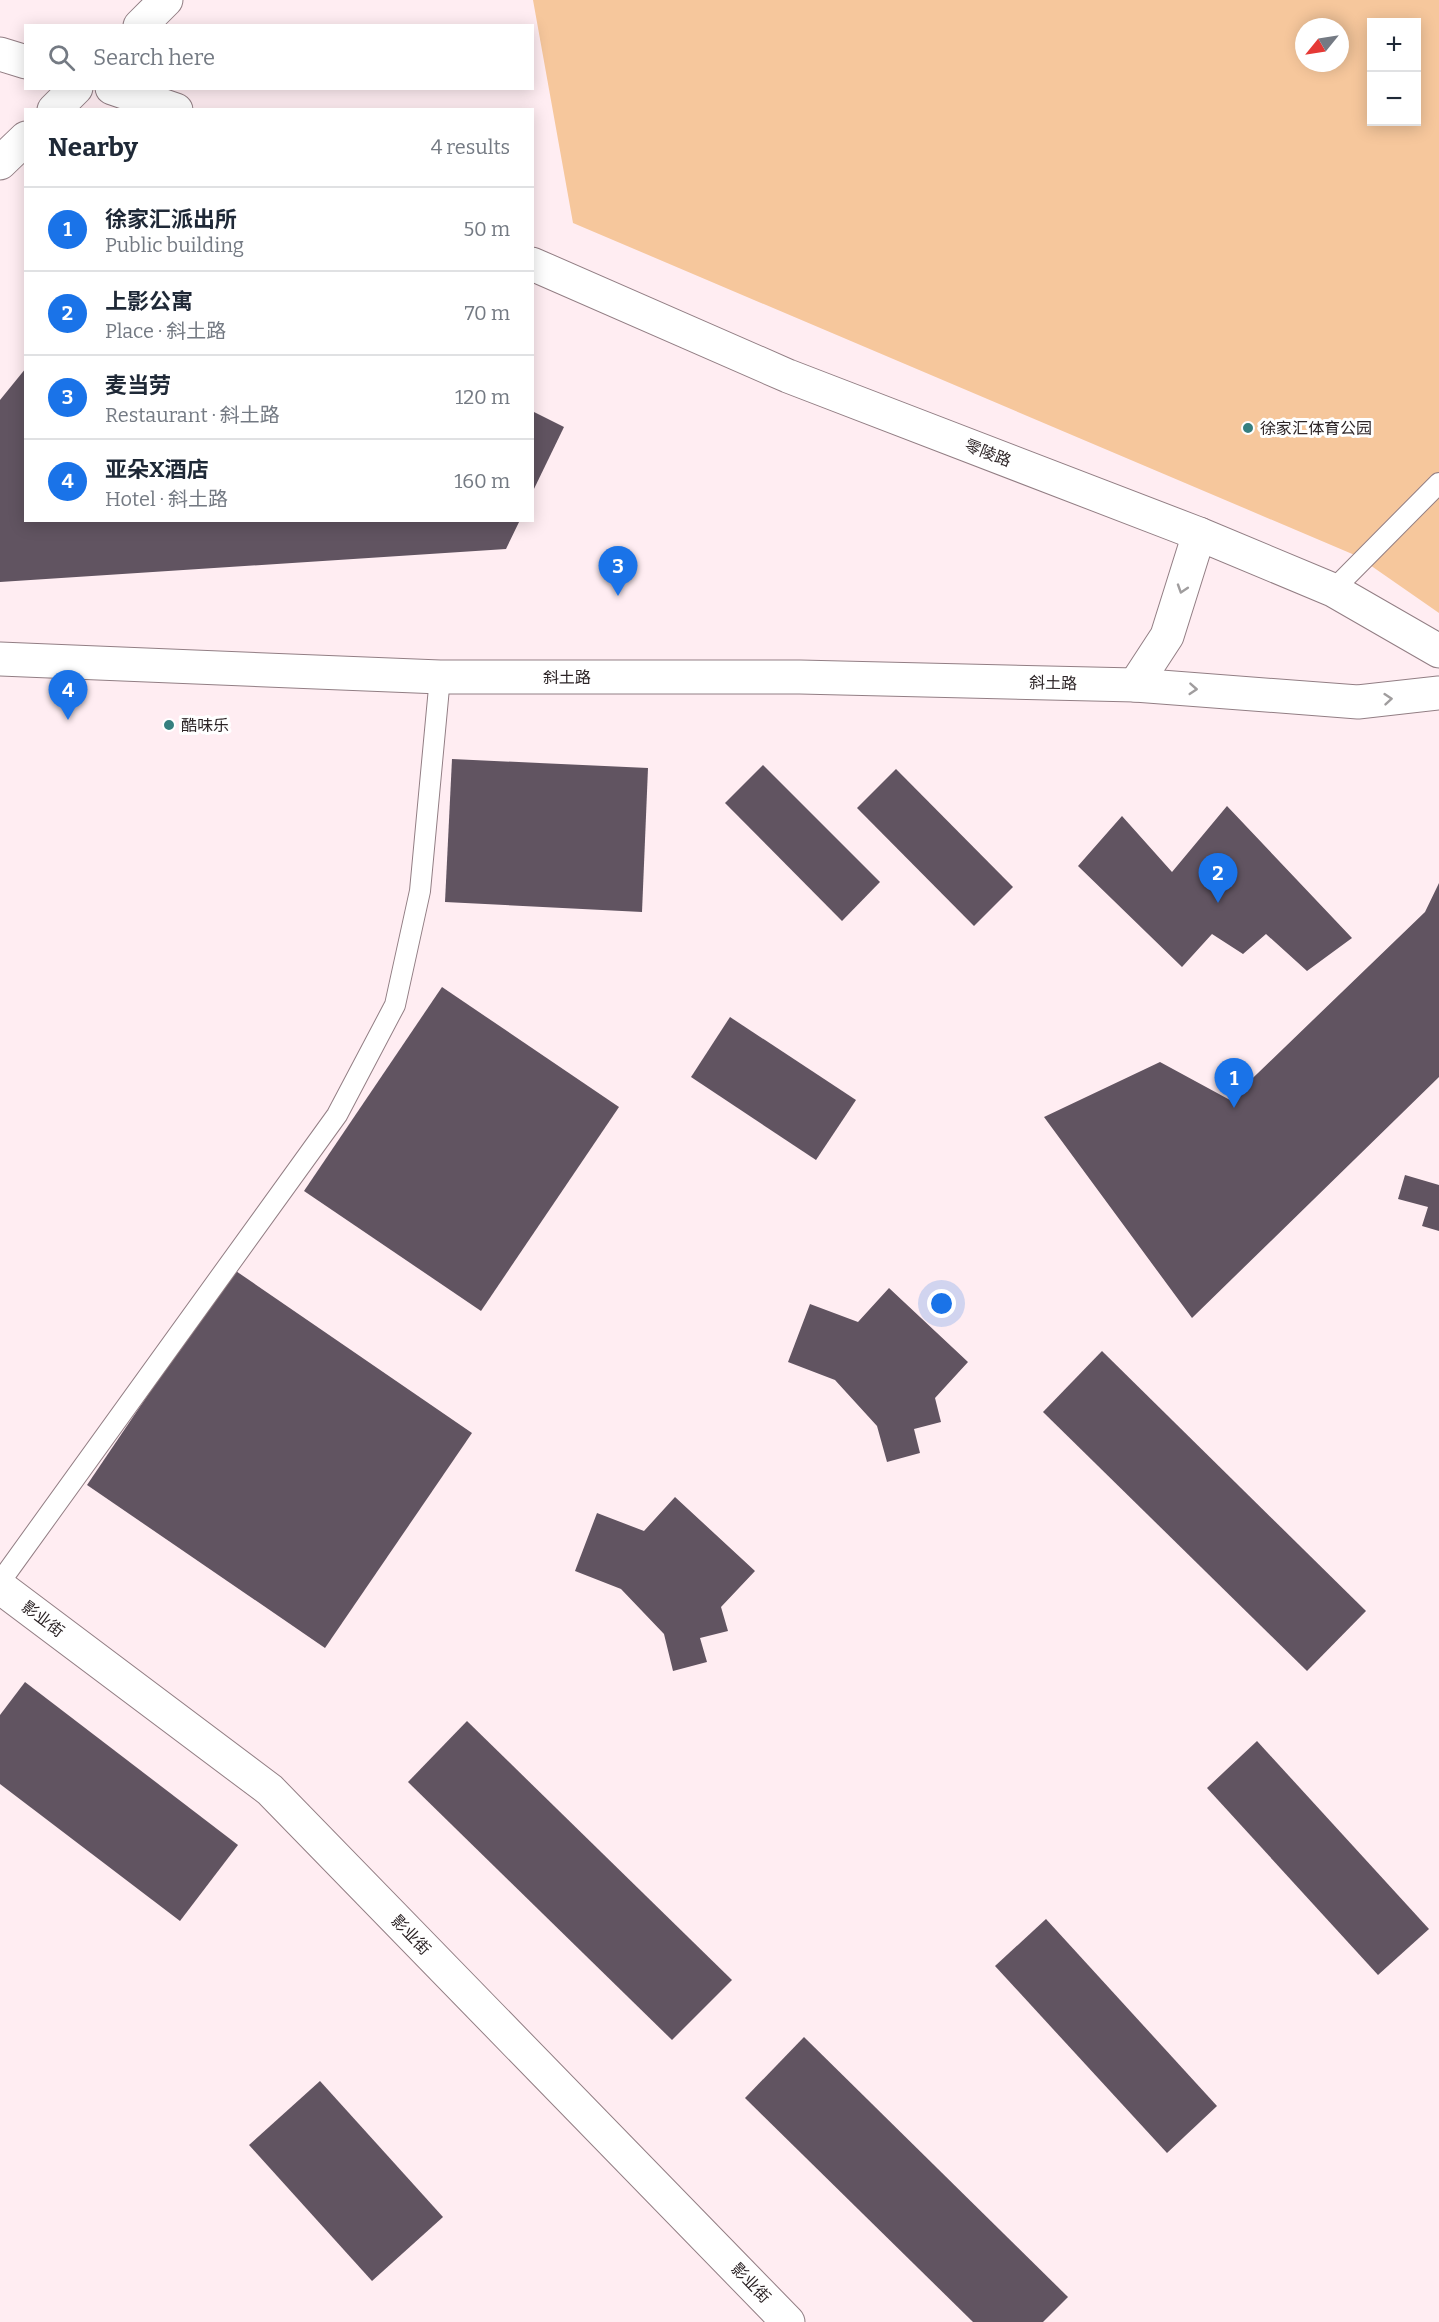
<!DOCTYPE html>
<html lang="en">
<head>
<meta charset="utf-8">
<style>
  body { margin:0; font-family:Bitter,"Noto Sans SC",serif; background:#f2f2f3; color:#1f2937 }
  .controls { position:absolute; right:18px; top:18px; display:grid; overflow:hidden; border-radius:0px; box-shadow:0 3px 15px #0003 }
  .controls button { width:54px; height:54px; display:grid; place-items:center; padding:0; border:0; border-bottom:2px solid #e0e1e3; background:#fff; color:#1f2937; font:30px sans-serif }
  .compass { position:absolute; left:1295px; top:18px; width:54px; height:54px; border-radius:50%; background:#fff; box-shadow:0 3px 15px #0003; rotate:240deg }
  .you { position:absolute; left:942px; top:1304px; width:21px; height:21px; margin:-15px; border:4px solid #fff; border-radius:50%; background:#1a73e8; box-shadow:0 0 0 9px #1a73e833 }
  .badge { display:grid; place-items:center; width:39px; height:39px; border-radius:50%; background:#1a73e8; color:#fff; font-size:20px; font-weight:700 }
  .pin { position:absolute; translate:-50% -50px; filter:drop-shadow(0 2px 3px #0008) }
  .pin::after { content:''; position:absolute; top:32px; width:21px; height:18px; background:inherit; clip-path:polygon(0 0,100% 0,50% 100%) }
  .list { margin:0; padding:0; list-style:none }
  h2 { display:flex; justify-content:space-between; align-items:center; height:78px; margin:0; padding:0 24px; font-size:26px }
  h2 small { font-size:20px; font-weight:400; color:#747a83 }
  .list li { display:grid; grid-template-columns:39px 1fr auto; gap:18px; align-items:center; box-sizing:border-box; height:84px; padding:0 24px; border-top:2px solid #e0e1e3 }
  .list b { display:block; font-size:22px; white-space:nowrap }
  .list p { margin:0; font-size:20px; white-space:nowrap; color:#747a83 }
  .list em { font-size:20px; font-style:normal; color:#747a83 }
  .icon { flex:none; width:33px; height:33px; fill:none; stroke:currentColor; stroke-width:2; stroke-linecap:round; stroke-linejoin:round }
  .map { position:relative; flex:none; width:1439px; height:2322px; overflow:hidden }
  .search { position:absolute; background:#fff; box-shadow:0 3px 15px #0003; left:24px; top:24px; width:510px; height:66px; display:flex; align-items:center; gap:15px; box-sizing:border-box; padding:0 21px; border-radius:0px; color:#747a83; font-size:22px }
  .panel { position:absolute; background:#fff; box-shadow:0 3px 15px #0003; left:24px; top:108px; width:510px; height:414px; border-radius:0px }
  .map>svg:first-child { display:block }
</style>
</head>
<body>
<div class="map">
<svg width="1439" height="2322" viewBox="0 0 1439 2322">
  <rect width="100%" height="100%" fill="#ffedf2"/>
  <path fill="#f6c79c" fill-rule="evenodd" d="M533,0H1439V613L1357,556L573,223ZM1372,22H1416V122H1372ZM1304,27H1340V63H1304Z"/>
  <g fill="#615461">
    <path d="M26,368V520H520L506,549L0,582V400Z"/>
    <path d="M532,411L564,427L532,493Z"/>
    <path d="M452,759L648,768L642,912L445,902Z"/>
    <path d="M763,765L880,882L842,921L725,803Z"/>
    <path d="M896,769L1013,887L974,926L857,808Z"/>
    <path d="M1227,806L1352,938L1307,971L1266,934L1243,954L1212,934L1182,967L1078,866L1122,816L1172,872Z"/>
    <path d="M1439,883V1077L1192,1318L1044,1117L1160,1062L1230,1100L1425,912Z"/>
    <path d="M442,987L619,1107L481,1311L304,1191Z"/>
    <path d="M730,1017L856,1100L816,1160L691,1077Z"/>
    <path d="M1405,1175L1439,1185V1231L1422,1226L1428,1207L1398,1199Z"/>
    <path d="M233,1269L472,1433L325,1648L87,1485Z"/>
    <path d="M889,1288L968,1362L935,1398L941,1422L914,1429L920,1453L887,1462L877,1426L835,1380L788,1362L810,1304L858,1322Z"/>
    <path d="M1102,1351L1366,1611L1307,1671L1043,1412Z"/>
    <path d="M675,1497L755,1571L721,1607L728,1631L700,1638L707,1662L673,1671L664,1634L621,1589L575,1571L597,1513L644,1531Z"/>
    <path d="M25,1682L238,1845L180,1921L0,1784V1715Z"/>
    <path d="M467,1721L732,1980L672,2040L408,1782Z"/>
    <path d="M1257,1741L1429,1929L1378,1975L1207,1788Z"/>
    <path d="M1046,1919L1217,2106L1167,2153L995,1966Z"/>
    <path d="M804,2037L1068,2297L1043,2322H973L745,2098Z"/>
    <path d="M320,2081L443,2217L372,2281L249,2145Z"/>
  </g>
  <g fill="none" stroke-linecap="round" stroke-linejoin="round">
    <g stroke="#927e84" stroke-width="22">
      <g id="service">
        <path d="M1333,590L1439,483"/>
        <path d="M0,1582L337,1115L395,1005L420,891L440,677"/>
      </g>
    </g>
    <g stroke="#927e84" stroke-width="35">
      <g id="minor">
        <path d="M0,659L440,677H800L1135,685L1358,702L1439,693"/>
        <path d="M1135,685L1167,636L1199,534"/>
        <path d="M0,1587L270,1790L788,2322"/>
      </g>
    </g>
    <g stroke="#927e84" stroke-width="35">
      <g id="tertiary">
        <path d="M140,26L166,0"/>
        <path d="M0,54L26,62"/>
        <path d="M112,88L176,110"/>
        <path d="M54,110L76,88"/>
        <path d="M0,163L26,138"/>
        <path d="M532,264L788,376L1199,534L1333,590L1439,651"/>
      </g>
    </g>
    <use href="#service" stroke="#fff" stroke-width="20"/>
    <use href="#minor" stroke="#fff" stroke-width="33"/>
    <use href="#tertiary" stroke="#fff" stroke-width="33"/>
  </g>
  <defs><path id="oneway-chevron" d="M-2-3.5L2.5 0L-2 3.5" fill="none" stroke-width="1.6" stroke-linecap="round" stroke-linejoin="round" transform="scale(1.5)"/></defs>
  <g stroke="#a09d9e">
    <use href="#oneway-chevron" transform="translate(1182 589) rotate(108)"/>
    <use href="#oneway-chevron" transform="translate(1193 689) rotate(4)"/>
    <use href="#oneway-chevron" transform="translate(1388 699) rotate(-5)"/>
  </g>
  <g fill="#367f7f" stroke="#fff" stroke-width="2">
    <circle cx="1248" cy="428" r="6"/>
    <circle cx="169" cy="725" r="6"/>
  </g>
  <g text-anchor="middle" dominant-baseline="central" stroke-width="6" stroke-linejoin="round" paint-order="stroke">
    <g font-size="16" fill="#2d2527" stroke="#fff" text-anchor="start">
      <text x="1260" y="428">徐家汇体育公园</text>
      <text x="181" y="725">酷味乐</text>
    </g>
    <g font-size="16" fill="#2d2527" stroke="#fff">
      <text transform="translate(988 453) rotate(21)">零陵路</text>
      <text x="567" y="677">斜土路</text>
      <text transform="translate(1053 683) rotate(1)">斜土路</text>
      <text transform="translate(43 1619) rotate(37)">影业街</text>
      <text transform="translate(411 1935) rotate(46)">影业街</text>
      <text transform="translate(751 2283) rotate(46)">影业街</text>
    </g>
  </g>
</svg>
<div class="controls">
<button>+</button>
<button>−</button>
</div>
<svg class="compass" viewBox="-18 -18 36 36"><path d="M0-13l5 13h-10z" fill="#e53935"/><path d="M0 13l5-13h-10z" fill="#747a83"/></svg>
<div class="you"></div>
<div class="pin badge" style="left:1234px;top:1108px">1</div>
<div class="pin badge" style="left:1218px;top:903px">2</div>
<div class="pin badge" style="left:618px;top:596px">3</div>
<div class="pin badge" style="left:68px;top:720px">4</div>
<div class="search"><svg class="icon" aria-label="search" viewBox="0 0 24 24"><circle cx="10" cy="10" r="6"/><path d="M15 15l6 6"/></svg>Search here</div>
<section class="panel">
<h2>Nearby<small>4 results</small></h2>
<ul class="list">
<li><span class="badge">1</span><div><b>徐家汇派出所</b><p>Public building</p></div><em>50 m</em></li>
<li><span class="badge">2</span><div><b>上影公寓</b><p>Place · 斜土路</p></div><em>70 m</em></li>
<li><span class="badge">3</span><div><b>麦当劳</b><p>Restaurant · 斜土路</p></div><em>120 m</em></li>
<li><span class="badge">4</span><div><b>亚朵X酒店</b><p>Hotel · 斜土路</p></div><em>160 m</em></li>
</ul>
</section>
</div>
</body>
</html>
